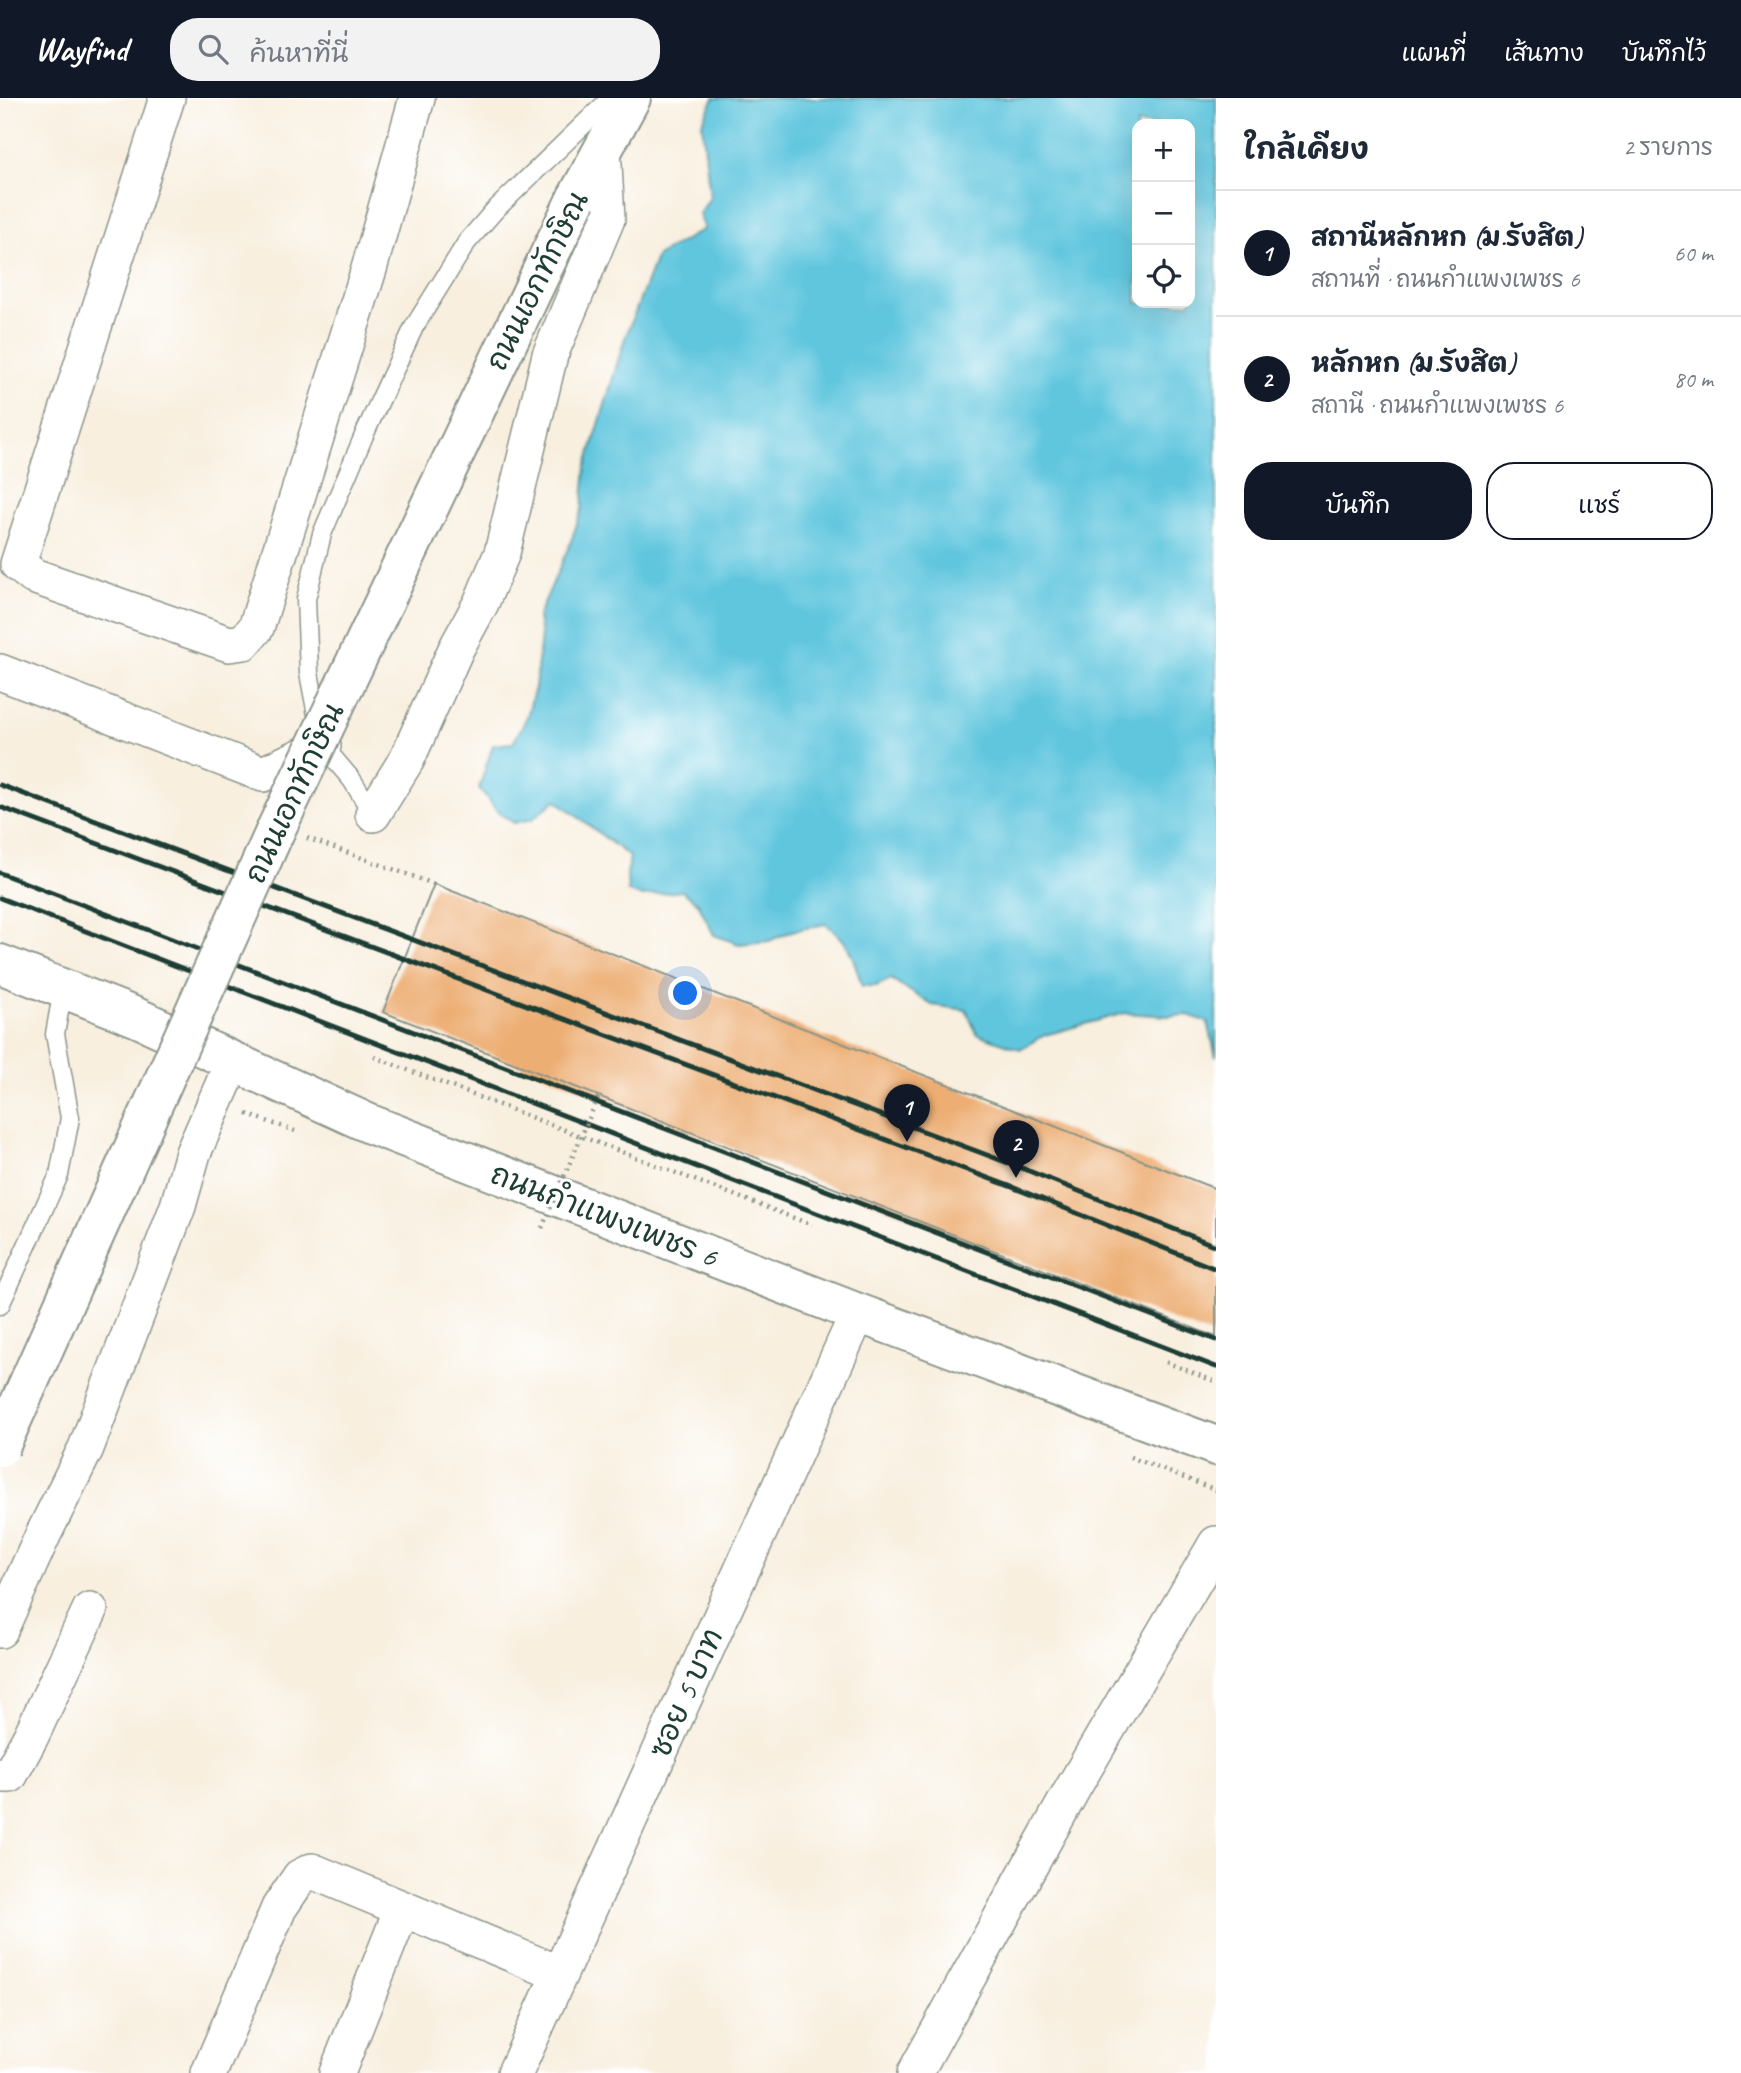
<!DOCTYPE html>
<html lang="th">
<head>
<meta charset="utf-8">
<style>
  body { margin:0; font-family:Caveat,"Playpen Sans Thai",sans-serif; background:#f2f2f3; color:#1f2937 }
  .controls { position:absolute; right:21px; top:21px; display:grid; overflow:hidden; border-radius:14px; box-shadow:0 7px 28px #0002 }
  .controls button { width:63px; height:63px; display:grid; place-items:center; padding:0; border:0; border-bottom:2px solid #e0e1e3; background:#fff; color:#1f2937; font:35px sans-serif }
  .you { position:absolute; left:686px; top:896px; width:24px; height:24px; margin:-18px; border:5px solid #fff; border-radius:50%; background:#1a73e8; box-shadow:0 0 0 10px #1a73e833 }
  .badge { display:grid; place-items:center; width:46px; height:46px; border-radius:50%; background:#111827; color:#fff; font-size:23px; font-weight:700 }
  .pin { position:absolute; translate:-50% -58px; filter:drop-shadow(0 2px 4px #0008) }
  .pin::after { content:''; position:absolute; top:37px; width:24px; height:21px; background:inherit; clip-path:polygon(0 0,100% 0,50% 100%) }
  .list { margin:0; padding:0; list-style:none }
  h2 { display:flex; justify-content:space-between; align-items:center; height:91px; margin:0; padding:0 28px; font-size:30px }
  h2 small { font-size:23px; font-weight:400; color:#747a83 }
  .list li { display:grid; grid-template-columns:46px 1fr auto; gap:21px; align-items:center; box-sizing:border-box; height:126px; padding:0 28px; border-top:2px solid #e0e1e3 }
  .list b { display:block; font-size:26px; white-space:nowrap }
  .list p { margin:0; font-size:23px; white-space:nowrap; color:#747a83 }
  .list em { font-size:23px; font-style:normal; color:#747a83 }
  .actions { display:flex; gap:14px; padding:21px 28px }
  .actions a { flex:1; padding:16px 0; border:2px solid #111827; border-radius:28px; text-align:center; font-size:24px; color:#111827 }
  .actions .main { background:#111827; color:#fff }
  .icon { flex:none; width:38px; height:38px; fill:none; stroke:currentColor; stroke-width:2; stroke-linecap:round; stroke-linejoin:round }
  .map { position:relative; flex:none; width:1216px; height:1975px; overflow:hidden }
  header { display:flex; align-items:center; gap:42px; box-sizing:border-box; height:98px; padding:0 35px; background:#111827; color:#fff }
  header strong { font-size:33px }
  nav { display:flex; gap:38px; margin-inline-start:auto; font-size:24px }
  .search { width:490px; height:63px; background:#f2f2f3; display:flex; align-items:center; gap:18px; box-sizing:border-box; padding:0 24px; border-radius:28px; color:#747a83; font-size:26px }
  main { display:flex }
  aside { flex:1; background:#fff }
  .map>svg:first-child { display:block }
</style>
</head>
<body>
<header>
<strong>Wayfind</strong>
<div class="search"><svg class="icon" aria-label="search" viewBox="0 0 24 24"><circle cx="10" cy="10" r="6"/><path d="M15 15l6 6"/></svg>ค้นหาที่นี่</div>
<nav><a>แผนที่</a><a>เส้นทาง</a><a>บันทึกไว้</a></nav>
</header>
<main>
<div class="map">
<svg width="1216" height="1975" viewBox="0 0 1216 1975">
  <rect width="100%" height="100%" fill="#fff"/>
  <filter id="ink" filterUnits="userSpaceOnUse"><feTurbulence type="fractalNoise" baseFrequency=".0143" numOctaves="2"/><feDisplacementMap in="SourceGraphic" scale="14" xChannelSelector="R" yChannelSelector="G"/><feConvolveMatrix kernelMatrix="1 2 1 2 8 2 1 2 1" color-interpolation-filters="sRGB"/></filter>
  <filter id="wash" filterUnits="userSpaceOnUse"><feTurbulence type="fractalNoise" baseFrequency=".00686" numOctaves="4" result="noise"/><feDisplacementMap in="SourceGraphic" scale="28" xChannelSelector="R" yChannelSelector="G"/><feGaussianBlur stdDeviation="1.57" result="paint"/><feColorMatrix in="noise" values="0 0 0 0 0 0 0 0 0 0 0 0 0 0 0 0 0 1.4 0 .05"/><feComposite in="paint" operator="in"/></filter>
  <g filter="url(#wash)">
    <rect width="100%" height="100%" fill="#f8efdf"/>
    <path fill="#60c6de" stroke="#408289" stroke-width="2" fill-rule="evenodd" d="M714,0H1216V959L1208,924L1188,917L1169,918L1125,915L1045,937L1020,951L977,936L966,912L932,907L891,881L876,888H862C853,860 851,843 825,826L792,833L769,843L739,846L714,837L698,805L682,793L643,798L628,794L627,776L630,759L556,702L532,721L514,725L499,715L479,690L493,647L513,645L527,619L535,589L541,538L538,519L570,446L582,411L586,370L624,243L657,158L704,131L699,116L710,100L702,25ZM1137,26H1190V205H1137Z"/>
    <g id="blocks">
      <path fill="#edae73" d="M434,786L1216,1091V1239L383,914Z"/>
    </g>
  </g>
  <g filter="url(#ink)">
    <use href="#blocks" fill-opacity="0" stroke="#8c968a" stroke-width="2"/>
    <g fill="none" stroke-linecap="round" stroke-linejoin="round">
      <g stroke="#8c968a" stroke-width="21">
        <g id="lane">
          <path d="M373,716L352,682L323,648L309,575L306,501L322,436L365,335L414,229L467,144L494,113L607,4"/>
          <path d="M0,1207L59,1077L70,1020L55,936L63,891"/>
        </g>
      </g>
      <g stroke="#8c968a" stroke-width="38">
        <g id="street">
          <path d="M167,0L18,466L33,478L229,546L244,544L256,530L369,171L417,0"/>
          <path d="M0,574L263,676L323,648"/>
          <path d="M373,716L407,661L456,551L481,505L502,455L550,257L607,121L603,49"/>
          <path d="M0,1532L43,1437L86,1350L178,1108L193,1055L233,964"/>
          <path d="M0,1677H10L31,1638L90,1512"/>
          <path d="M209,1975L279,1810L300,1779L312,1773L558,1875"/>
          <path d="M337,1975L402,1811"/>
          <path d="M515,1975L858,1215"/>
          <path d="M915,1975L1073,1690L1216,1446"/>
        </g>
      </g>
      <g stroke="#8c968a" stroke-width="42">
        <g id="secondary">
          <path d="M576,101L631,0"/>
          <path d="M0,866L136,919L370,1026L858,1215L1216,1348"/>
        </g>
      </g>
      <g stroke="#8c968a" stroke-width="4.5" stroke-dasharray="2 5" stroke-linecap="butt">
        <path d="M307,740L434,786"/>
        <path d="M374,959L812,1127"/>
        <path d="M247,1016L295,1033"/>
        <path d="M1166,1264L1216,1284"/>
        <path d="M1130,1359L1216,1392"/>
      </g>
      <use href="#lane" stroke="#fff" stroke-width="18"/>
      <use href="#street" stroke="#fff" stroke-width="35"/>
      <use href="#secondary" stroke="#fff" stroke-width="38"/>
      <g stroke="#1f3d34" stroke-width="5">
        <path d="M0,687L1019,1069L1216,1148"/>
        <path d="M0,709L1012,1089L1216,1171"/>
        <path d="M0,775L1216,1242"/>
        <path d="M0,800L1216,1269"/>
      </g>
      <g stroke="#8c968a" stroke-width="42" stroke-linecap="butt">
        <path id="secondary-bridge" d="M0,1349L277,729L576,101"/>
      </g>
      <path stroke="#8c968a" stroke-width="4.5" stroke-dasharray="2 5" stroke-linecap="butt" d="M542,1130L599,997"/>
      <use href="#secondary-bridge" stroke="#fff" stroke-width="38"/>
    </g>
  </g>
  <g text-anchor="middle" dominant-baseline="central" stroke-width="6" stroke-linejoin="round" paint-order="stroke">
    <g font-size="30" fill="#1f3d34" stroke="#fff">
      <text transform="translate(537 183) rotate(-64)">ถนนเอกทักษิณ</text>
      <text transform="translate(294 695) rotate(-65)">ถนนเอกทักษิณ</text>
      <text transform="translate(604 1117) rotate(21)">ถนนกำแพงเพชร 6</text>
      <text transform="translate(686 1595) rotate(-66)">ซอย 5 บาท</text>
    </g>
  </g>
</svg>
<div class="controls">
<button>+</button>
<button>−</button>
<button><svg class="icon" aria-label="locate" viewBox="0 0 24 24"><circle cx="12" cy="12" r="6"/><path d="M12 2v4M12 18v4M2 12h4M18 12h4"/></svg></button>
</div>
<div class="you"></div>
<div class="pin badge" style="left:907px;top:1044px">1</div>
<div class="pin badge" style="left:1016px;top:1080px">2</div>
</div>
<aside>
<h2>ใกล้เคียง<small>2 รายการ</small></h2>
<ul class="list">
<li><span class="badge">1</span><div><b>สถานีหลักหก (ม.รังสิต)</b><p>สถานที่ · ถนนกำแพงเพชร 6</p></div><em>60 m</em></li>
<li><span class="badge">2</span><div><b>หลักหก (ม.รังสิต)</b><p>สถานี · ถนนกำแพงเพชร 6</p></div><em>80 m</em></li>
</ul>
<div class="actions"><a class="main">บันทึก</a><a>แชร์</a></div>
</aside>
</main>
</body>
</html>
